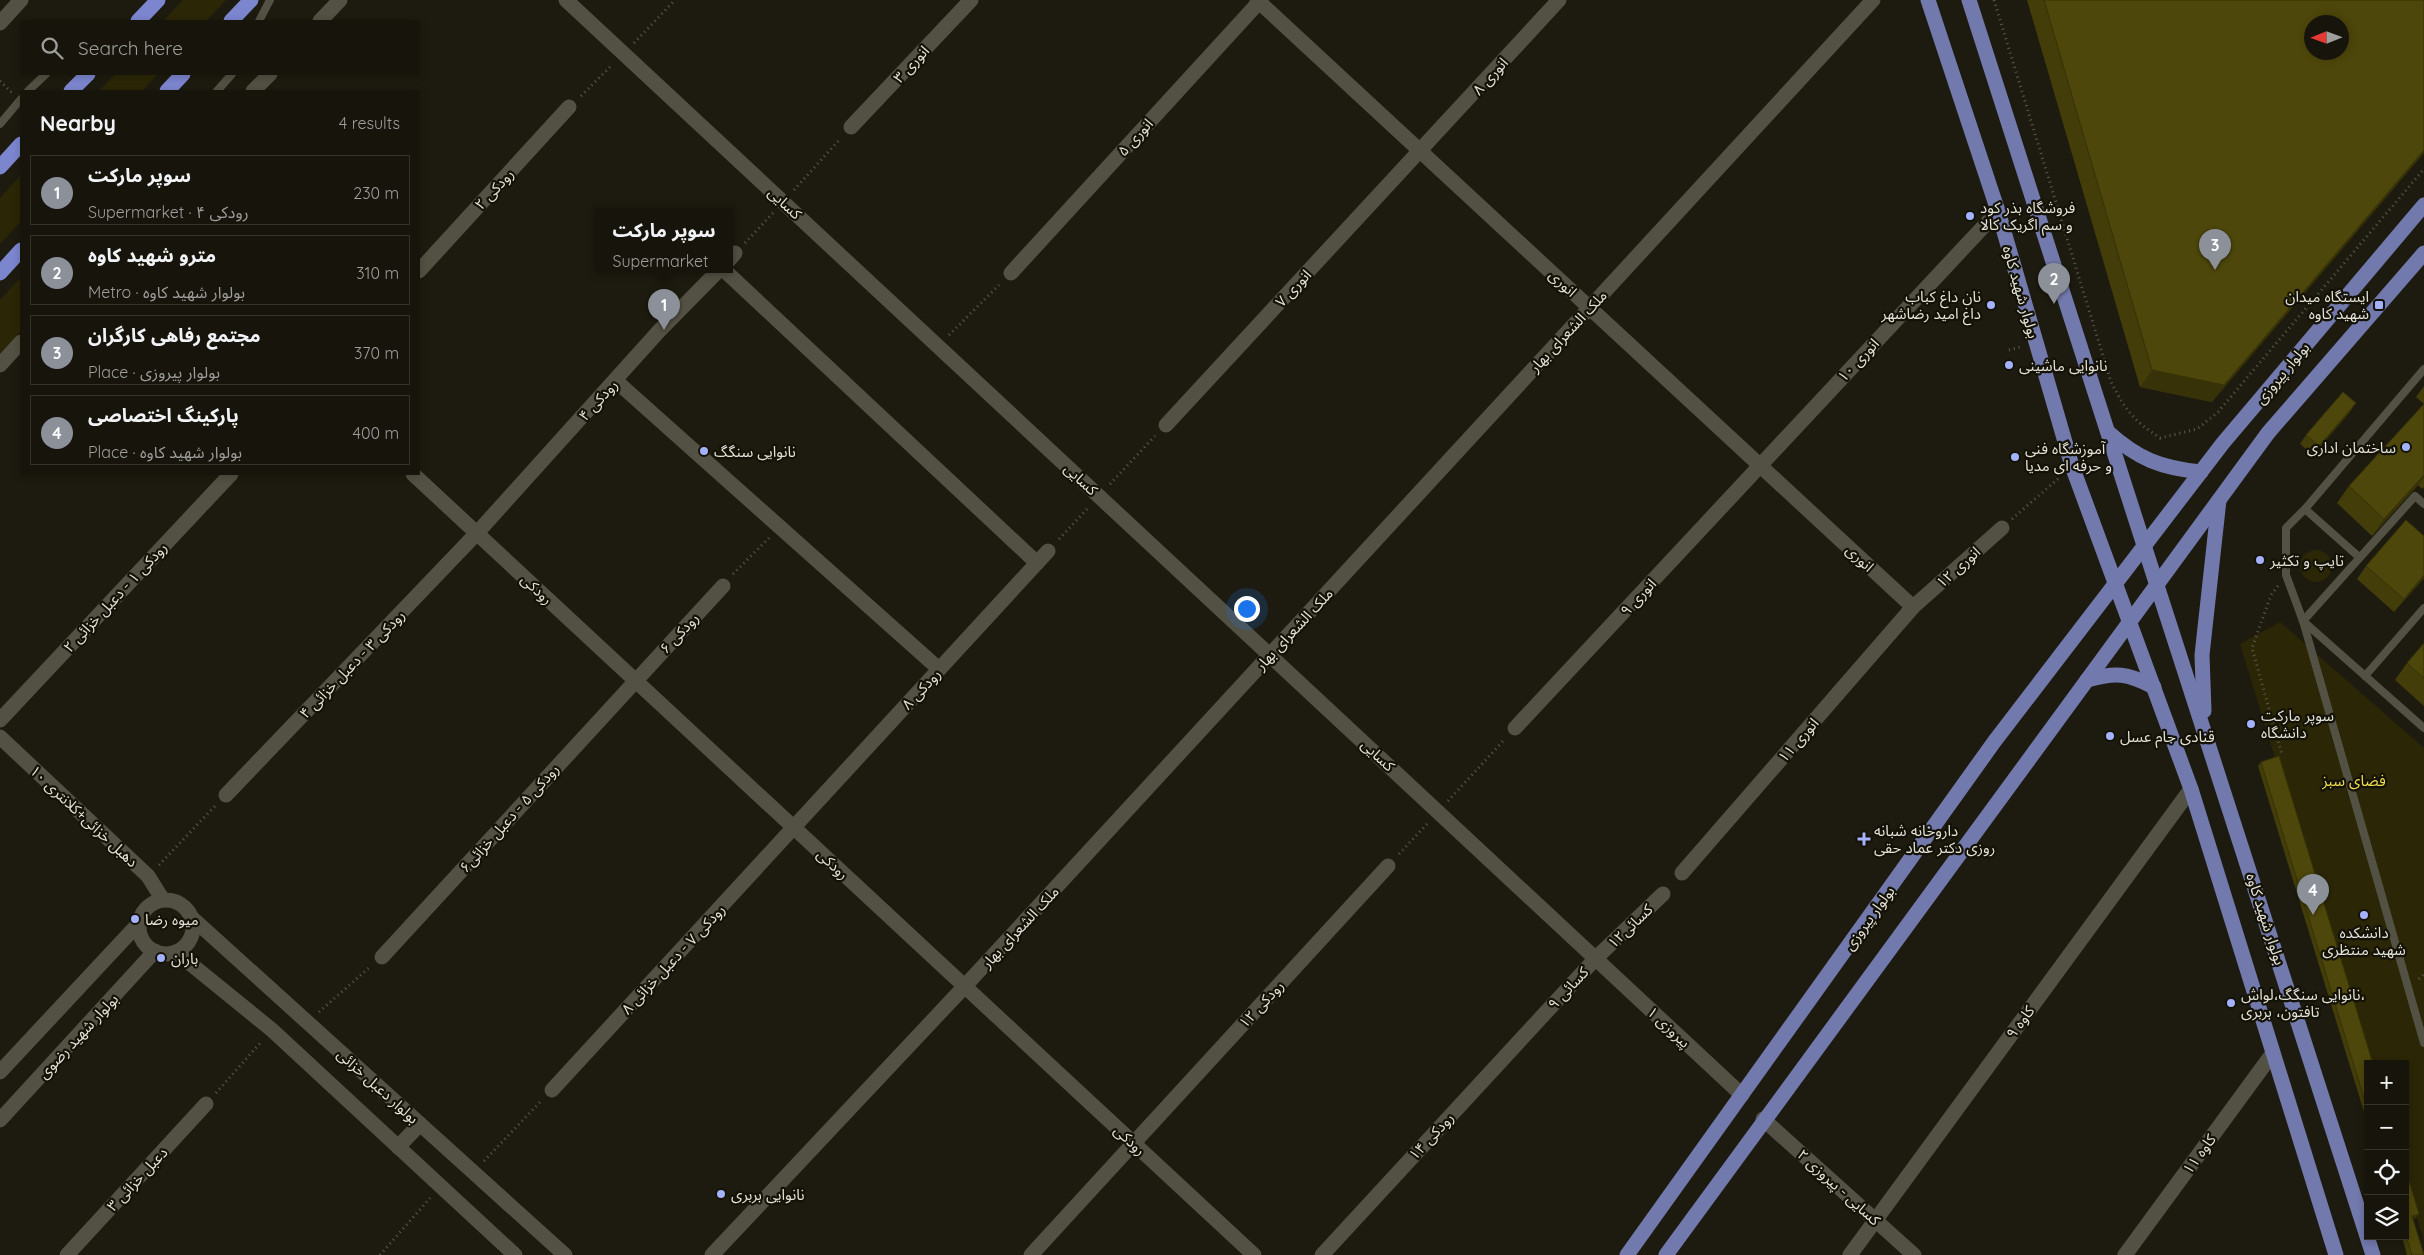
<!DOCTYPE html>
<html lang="en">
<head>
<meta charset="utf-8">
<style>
  body { margin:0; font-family:Quicksand,"Noto Sans Arabic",sans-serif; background:#1f1d14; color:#f1f3f6 }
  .controls { position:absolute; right:15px; bottom:15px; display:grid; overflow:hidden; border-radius:0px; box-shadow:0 2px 8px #0003 }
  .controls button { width:45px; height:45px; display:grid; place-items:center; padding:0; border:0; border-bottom:1px solid #35332c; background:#16140b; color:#f1f3f6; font:25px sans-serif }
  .compass { position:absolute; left:2304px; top:15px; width:45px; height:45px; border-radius:50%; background:#16140b; box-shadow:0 2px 8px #0003; rotate:269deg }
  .you { position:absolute; left:1246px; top:608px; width:18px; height:18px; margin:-12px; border:4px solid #fff; border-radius:50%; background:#1a73e8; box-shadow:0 0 0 8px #1a73e833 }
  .badge { display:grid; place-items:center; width:32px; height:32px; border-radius:50%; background:#8c9099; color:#fff; font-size:16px; font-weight:700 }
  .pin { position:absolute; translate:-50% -41px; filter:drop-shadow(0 1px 2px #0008) }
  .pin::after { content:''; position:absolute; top:26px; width:18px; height:15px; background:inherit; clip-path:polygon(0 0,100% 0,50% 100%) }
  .popup { position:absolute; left:595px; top:208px; width:138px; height:65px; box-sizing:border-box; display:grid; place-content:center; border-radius:0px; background:#16140b; filter:drop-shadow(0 1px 4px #0005); font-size:16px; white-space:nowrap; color:#9e9e9d }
  .popup b { font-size:19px; color:#f1f3f6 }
  .popup::after { content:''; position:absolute; left:50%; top:100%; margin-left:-10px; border:10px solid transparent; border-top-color:#16140b }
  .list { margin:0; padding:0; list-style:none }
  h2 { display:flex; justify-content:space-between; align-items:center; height:65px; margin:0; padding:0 20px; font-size:21px }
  h2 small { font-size:16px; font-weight:400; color:#9e9e9d }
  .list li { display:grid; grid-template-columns:32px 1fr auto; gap:15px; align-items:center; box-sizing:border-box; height:70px; margin:0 10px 10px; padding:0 10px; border:1px solid #35332c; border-radius:0px }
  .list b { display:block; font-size:19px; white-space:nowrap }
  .list p { margin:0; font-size:16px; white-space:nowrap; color:#9e9e9d }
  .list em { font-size:16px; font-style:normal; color:#9e9e9d }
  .icon { flex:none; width:28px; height:28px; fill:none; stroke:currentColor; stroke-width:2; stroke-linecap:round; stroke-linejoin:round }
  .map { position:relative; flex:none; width:2424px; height:1255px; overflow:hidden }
  .search { position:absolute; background:#16140b; box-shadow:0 2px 8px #0003; left:20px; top:20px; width:400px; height:55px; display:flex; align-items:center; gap:12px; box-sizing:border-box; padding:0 18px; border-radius:0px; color:#9e9e9d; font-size:19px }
  .panel { position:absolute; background:#16140b; box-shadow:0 2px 8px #0003; left:20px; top:90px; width:400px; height:385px; border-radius:0px }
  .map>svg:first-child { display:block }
</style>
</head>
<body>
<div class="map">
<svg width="2424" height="1255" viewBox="0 0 2424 1255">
  <rect width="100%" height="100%" fill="#1d1b0f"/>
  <g fill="#2a2606">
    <path d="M183,0H226L206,21H163Z"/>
    <path d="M115,74H158L142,91H99Z"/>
    <path d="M21,175V221L0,244V198Z"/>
    <path d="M21,277V331L0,354V300Z"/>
    <circle cx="2316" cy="566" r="16"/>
    <path d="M2280,622L2424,748V1241L2405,1180V1064H2369L2240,644Z"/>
  </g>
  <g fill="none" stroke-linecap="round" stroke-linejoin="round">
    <g stroke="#5c5a50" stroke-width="3" stroke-dasharray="1 4" stroke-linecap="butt">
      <path d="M1994,0L2111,382C2126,411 2133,420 2160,438L2197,429L2218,412L2424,169"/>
      <path d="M634,43L675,0"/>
      <path d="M0,81L12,93"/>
      <path d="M581,96L612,65"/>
      <path d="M794,190L840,139"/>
      <path d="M745,243L773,213"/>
      <path d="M949,335L999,285"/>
      <path d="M2009,350L2020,347"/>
      <path d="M1110,484L1155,436"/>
      <path d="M2012,519L2059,478"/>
      <path d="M1059,539L1089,507"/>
      <path d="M733,574L769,538"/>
      <path d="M2278,586L2271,595L2252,648L2282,755"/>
      <path d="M1448,801L1505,739"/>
      <path d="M1399,854L1427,824"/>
      <path d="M159,865L215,806"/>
      <path d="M2419,979L2424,974"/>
      <path d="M319,1012L371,966"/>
      <path d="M216,1093L261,1042"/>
      <path d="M484,1161L542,1100"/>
      <path d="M380,1255L430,1198"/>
    </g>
    <g stroke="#535143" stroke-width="8">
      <path d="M259,21L270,0"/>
      <path d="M28,91L46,74"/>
      <path d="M217,91L232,74"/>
      <path d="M0,124L21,99"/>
      <path d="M2424,369L2305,509L2286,528V575L2303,621L2424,1043"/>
      <path d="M2305,509L2359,557"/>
      <path d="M2303,621L2415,496L2424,504"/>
      <path d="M2303,621L2424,728"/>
      <path d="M2365,676L2424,608"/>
    </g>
    <g stroke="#535143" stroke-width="15">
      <path d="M566,0L1742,1095"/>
      <path d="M1257,0L1913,607"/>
      <path d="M320,21L340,0"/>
      <path d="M0,23L21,0"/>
      <path d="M253,91L270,74"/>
      <path d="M851,127L971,0"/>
      <path d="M729,260L735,253"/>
      <path d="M723,269L1037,563"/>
      <path d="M419,271L569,107"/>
      <path d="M1011,273L1261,0"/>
      <path d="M0,365L21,342"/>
      <path d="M616,381L939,669"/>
      <path d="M1166,425L1559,0"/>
      <path d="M413,474L1254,1255"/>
      <path d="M0,720L231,474"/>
      <path d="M1515,728L1998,211"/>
      <path d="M0,737L148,876L163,900"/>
      <path d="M226,795L477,533L659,331L720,269"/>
      <path d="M1682,873L1913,607L2002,528"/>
      <path d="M191,917L565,1255"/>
      <path d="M176,952L272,1030L515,1255"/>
      <path d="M382,957L723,586"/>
      <path d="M552,1090L1048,551"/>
      <path d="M1763,1119L1914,1255"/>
      <path d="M67,1255L206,1104"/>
      <path d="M712,1255L965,986L1873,0"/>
      <path d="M1031,1255L1388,866"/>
      <path d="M1322,1255L1596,958L1663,894"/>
      <path d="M1850,1255L2191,789"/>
      <path d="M2125,1255L2273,1053"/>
    </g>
    <g stroke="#535143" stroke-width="15">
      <circle cx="166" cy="927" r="27"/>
      <path d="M0,1072L140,922"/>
      <path d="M0,1120L155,951"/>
      <path d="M398,1147L420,1124"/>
    </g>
    <g stroke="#7279ac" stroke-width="15">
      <path d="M1928,0L1998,211L2072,466L2191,789L2336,1255"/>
      <path d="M1969,0C2102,419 2239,836 2373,1255"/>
      <path d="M2108,432C2138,459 2161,468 2201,472"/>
      <path d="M2087,680C2116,672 2127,673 2154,687"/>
      <path d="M2204,711L2202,655L2219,500"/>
      <path d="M1627,1255L1994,742L2223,443L2424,205"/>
      <path d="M1666,1255L2268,433L2424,253"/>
    </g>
    <g stroke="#7c86cf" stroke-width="15">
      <path d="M138,21L158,0"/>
      <path d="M231,21L251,0"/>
      <path d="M71,91L88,74"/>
      <path d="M167,91L183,74"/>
      <path d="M0,167L21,144"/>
      <path d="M0,273L21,250"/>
    </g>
  </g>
  <g fill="#433d09">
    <path d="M2027,0H2424L2212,402L2140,387Z"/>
    <path d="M2424,386V487L2422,489L2418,485L2372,536L2337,503L2349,486L2424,404L2416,397Z"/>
    <path d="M2350,412L2313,455L2300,444L2306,435Z"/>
    <path d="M2424,536V578L2394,612L2357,579L2366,566Z"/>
    <path d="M2424,643V706L2395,680L2407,663Z"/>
    <path d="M2261,762L2368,1064V1125L2258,766Z"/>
    <path d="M2405,1168L2416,1218L2413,1219L2424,1255H2407L2402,1236H2405Z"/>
  </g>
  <g fill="#373208">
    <path d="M2424,150V153L2212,402L2140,387L2152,370Z"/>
    <path d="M2356,403L2350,412L2313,455L2319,446Z"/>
    <path d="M2424,475V477L2418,485L2372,536L2384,519Z"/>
    <path d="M2424,575V578L2394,612L2404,599Z"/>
    <path d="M2419,1214L2416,1218L2409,1220L2412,1216Z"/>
  </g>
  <g fill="#4e470b" stroke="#373208" fill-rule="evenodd">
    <path d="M2044,0H2424V150L2224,385L2152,370ZM2312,22H2342V52H2312Z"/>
    <path d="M2343,392L2356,403L2319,446L2306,435Z"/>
    <path d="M2424,404V475L2384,519L2349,486Z"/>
    <path d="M2406,520L2424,536V575L2404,599L2366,566Z"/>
    <path d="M2424,643V678L2407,663Z"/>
    <path d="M2279,756L2373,1064H2368V1111L2261,762Z"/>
    <path d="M2405,1168L2419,1214L2412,1216L2424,1255H2412L2405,1233Z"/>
  </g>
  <g fill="#a4b1fc" stroke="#141206" stroke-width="2">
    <circle cx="1970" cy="216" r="5"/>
    <circle cx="1991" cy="305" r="5"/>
    <rect x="2374" y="300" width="10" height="10" rx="2.5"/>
    <circle cx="2009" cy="365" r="5"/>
    <circle cx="2406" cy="447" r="5"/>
    <circle cx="704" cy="451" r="5"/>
    <circle cx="2015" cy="457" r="5"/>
    <circle cx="2260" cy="560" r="5"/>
    <circle cx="2251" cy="724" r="5"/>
    <circle cx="2110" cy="736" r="5"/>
    <path d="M1861.5 831.5h5v5h5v5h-5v5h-5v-5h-5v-5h5z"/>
    <circle cx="2364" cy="915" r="5"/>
    <circle cx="135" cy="919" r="5"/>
    <circle cx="161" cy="958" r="5"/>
    <circle cx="2231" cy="1003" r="5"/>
    <circle cx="721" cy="1194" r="5"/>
  </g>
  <g text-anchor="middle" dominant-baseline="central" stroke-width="4.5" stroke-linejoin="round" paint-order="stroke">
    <g font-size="15" fill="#e3e2da" stroke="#141206">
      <text transform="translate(911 64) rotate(-47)">انوری ۳</text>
      <text transform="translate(1490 76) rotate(-48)">انوری ۸</text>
      <text transform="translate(1135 137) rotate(-48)">انوری ۵</text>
      <text transform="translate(494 189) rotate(-47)">رودکی ۲</text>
      <text transform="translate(785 203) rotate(43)">کسایی</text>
      <text transform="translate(1563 283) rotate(43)">انوری</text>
      <text transform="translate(1293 288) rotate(-47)">انوری ۷</text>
      <text transform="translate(2021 292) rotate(74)">بولوار شهید کاوه</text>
      <text transform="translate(1568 331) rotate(-47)">ملک الشعرای بهار</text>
      <text transform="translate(1858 360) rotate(-47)">انوری ۱۰</text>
      <text transform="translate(2282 373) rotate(-50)">بولوار پیروزی</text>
      <text transform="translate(598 400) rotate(-48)">رودکی ۴</text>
      <text transform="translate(1081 479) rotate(43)">کسایی</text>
      <text transform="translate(1860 558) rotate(43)">انوری</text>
      <text transform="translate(1958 567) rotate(-42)">انوری ۱۲</text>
      <text transform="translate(537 589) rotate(43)">رودکی</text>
      <text transform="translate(115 597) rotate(-47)">رودکی ۱ - دعبل خزائی ۲</text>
      <text transform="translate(1638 597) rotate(-47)">انوری ۹</text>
      <text transform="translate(1294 629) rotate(-47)">ملک الشعرای بهار</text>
      <text transform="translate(679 633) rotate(-47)">رودکی ۶</text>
      <text transform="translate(352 664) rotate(-46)">رودکی ۳ - دعبل خزائی ۴</text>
      <text transform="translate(921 689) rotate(-47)">رودکی ۸</text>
      <text transform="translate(1798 740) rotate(-49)">انوری ۱۱</text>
      <text transform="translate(1378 755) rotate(43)">کسایی</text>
      <text transform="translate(84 816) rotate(43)">دهبل خزائی+کلانتری ۱۰</text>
      <text transform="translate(509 818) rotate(-48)">رودکی ۵ - دعبل خزائی۶</text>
      <text transform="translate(833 864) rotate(43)">رودکی</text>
      <text transform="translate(1869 918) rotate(-54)">بولوار پیروزی</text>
      <text transform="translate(2266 919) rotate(72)">بولوار شهید کاوه</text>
      <text transform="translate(1630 926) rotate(-44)">کسائی۱۲</text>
      <text transform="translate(1020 927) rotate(-47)">ملک الشعرای بهار</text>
      <text transform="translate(673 959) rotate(-47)">رودکی ۷ - دعبل خزائی ۸</text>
      <text transform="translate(1568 988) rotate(-47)">کسائی ۹</text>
      <text transform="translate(1261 1004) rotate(-47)">رودکی ۱۲</text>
      <text transform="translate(2020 1022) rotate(-54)">کاوه ۹</text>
      <text transform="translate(1669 1027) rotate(43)">پیروزی ۱</text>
      <text transform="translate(78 1036) rotate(-47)">بولوار شهید رضوی</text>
      <text transform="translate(378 1086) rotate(42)">بولوار دعبل خزائی</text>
      <text transform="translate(1431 1136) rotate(-47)">رودکی ۱۴</text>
      <text transform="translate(1130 1140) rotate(43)">رودکی</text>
      <text transform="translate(2199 1154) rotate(-54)">کاوه ۱۱</text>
      <text transform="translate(137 1179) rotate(-47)">دعبل خزائی ۳</text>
      <text transform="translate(1839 1187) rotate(42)">کسایی - پیروزی ۲</text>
    </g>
    <g font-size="15" fill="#e3e2da" stroke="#141206" text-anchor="start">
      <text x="1980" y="207">فروشگاه بذر کود<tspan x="1980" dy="17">و سم اگریک کالا</tspan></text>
      <text x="1981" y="296" text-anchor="end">نان داغ کباب<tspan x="1981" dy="17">داغ امید رضاشهر</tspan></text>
      <text x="2369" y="296" text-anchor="end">ایستگاه میدان<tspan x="2369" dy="17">شهید کاوه</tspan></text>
      <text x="2019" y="365">نانوایی ماشینی</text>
      <text x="2396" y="447" text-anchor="end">ساختمان اداری</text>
      <text x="2025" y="448">آموزشگاه فنی<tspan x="2025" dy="17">و حرفه ای مدیا</tspan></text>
      <text x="714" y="451">نانوایی سنگگ</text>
      <text x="2270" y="560">تایپ و تکثیر</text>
      <text x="2261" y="715">سوپر مارکت<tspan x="2261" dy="17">دانشگاه</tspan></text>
      <text x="2120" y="736">قنادی جام عسل</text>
      <text x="1874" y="830">داروخانه شبانه<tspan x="1874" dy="17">روزی دکتر عماد حقی</tspan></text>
      <text x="145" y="919">میوه رضا</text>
      <text x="2364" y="932" text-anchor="middle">دانشکده<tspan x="2364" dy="17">شهید منتظری</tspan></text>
      <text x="171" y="958">باران</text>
      <text x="2241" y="994">نانوایی سنگگ،لواش،<tspan x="2241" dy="17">تافتون، بربری</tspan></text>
      <text x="731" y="1194">نانوایی بربری</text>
    </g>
    <g font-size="15" fill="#f0df52" stroke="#141206">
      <text x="2354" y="780">فضای سبز</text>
    </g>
  </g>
</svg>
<div class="controls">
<button>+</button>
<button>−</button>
<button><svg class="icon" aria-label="locate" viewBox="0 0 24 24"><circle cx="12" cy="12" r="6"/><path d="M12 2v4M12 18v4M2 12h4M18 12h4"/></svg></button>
<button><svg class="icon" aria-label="layers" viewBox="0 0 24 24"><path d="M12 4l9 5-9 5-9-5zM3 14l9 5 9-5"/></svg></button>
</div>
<svg class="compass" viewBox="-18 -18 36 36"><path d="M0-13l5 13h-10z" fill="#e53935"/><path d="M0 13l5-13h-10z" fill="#9e9e9d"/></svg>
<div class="you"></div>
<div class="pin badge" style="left:664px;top:330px">1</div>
<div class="popup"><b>سوپر مارکت</b>Supermarket</div>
<div class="pin badge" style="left:2054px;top:304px">2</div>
<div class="pin badge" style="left:2215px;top:270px">3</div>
<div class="pin badge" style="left:2313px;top:915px">4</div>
<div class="search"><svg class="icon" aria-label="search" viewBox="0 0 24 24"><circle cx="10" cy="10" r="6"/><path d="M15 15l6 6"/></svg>Search here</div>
<section class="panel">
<h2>Nearby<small>4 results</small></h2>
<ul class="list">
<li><span class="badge">1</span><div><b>سوپر مارکت</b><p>Supermarket · رودکی ۴</p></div><em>230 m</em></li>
<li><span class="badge">2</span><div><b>مترو شهید کاوه</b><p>Metro · بولوار شهید کاوه</p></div><em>310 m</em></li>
<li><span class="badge">3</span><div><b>مجتمع رفاهی کارگران</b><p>Place · بولوار پیروزی</p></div><em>370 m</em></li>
<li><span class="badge">4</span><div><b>پارکینگ اختصاصی</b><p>Place · بولوار شهید کاوه</p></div><em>400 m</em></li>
</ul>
</section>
</div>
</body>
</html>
